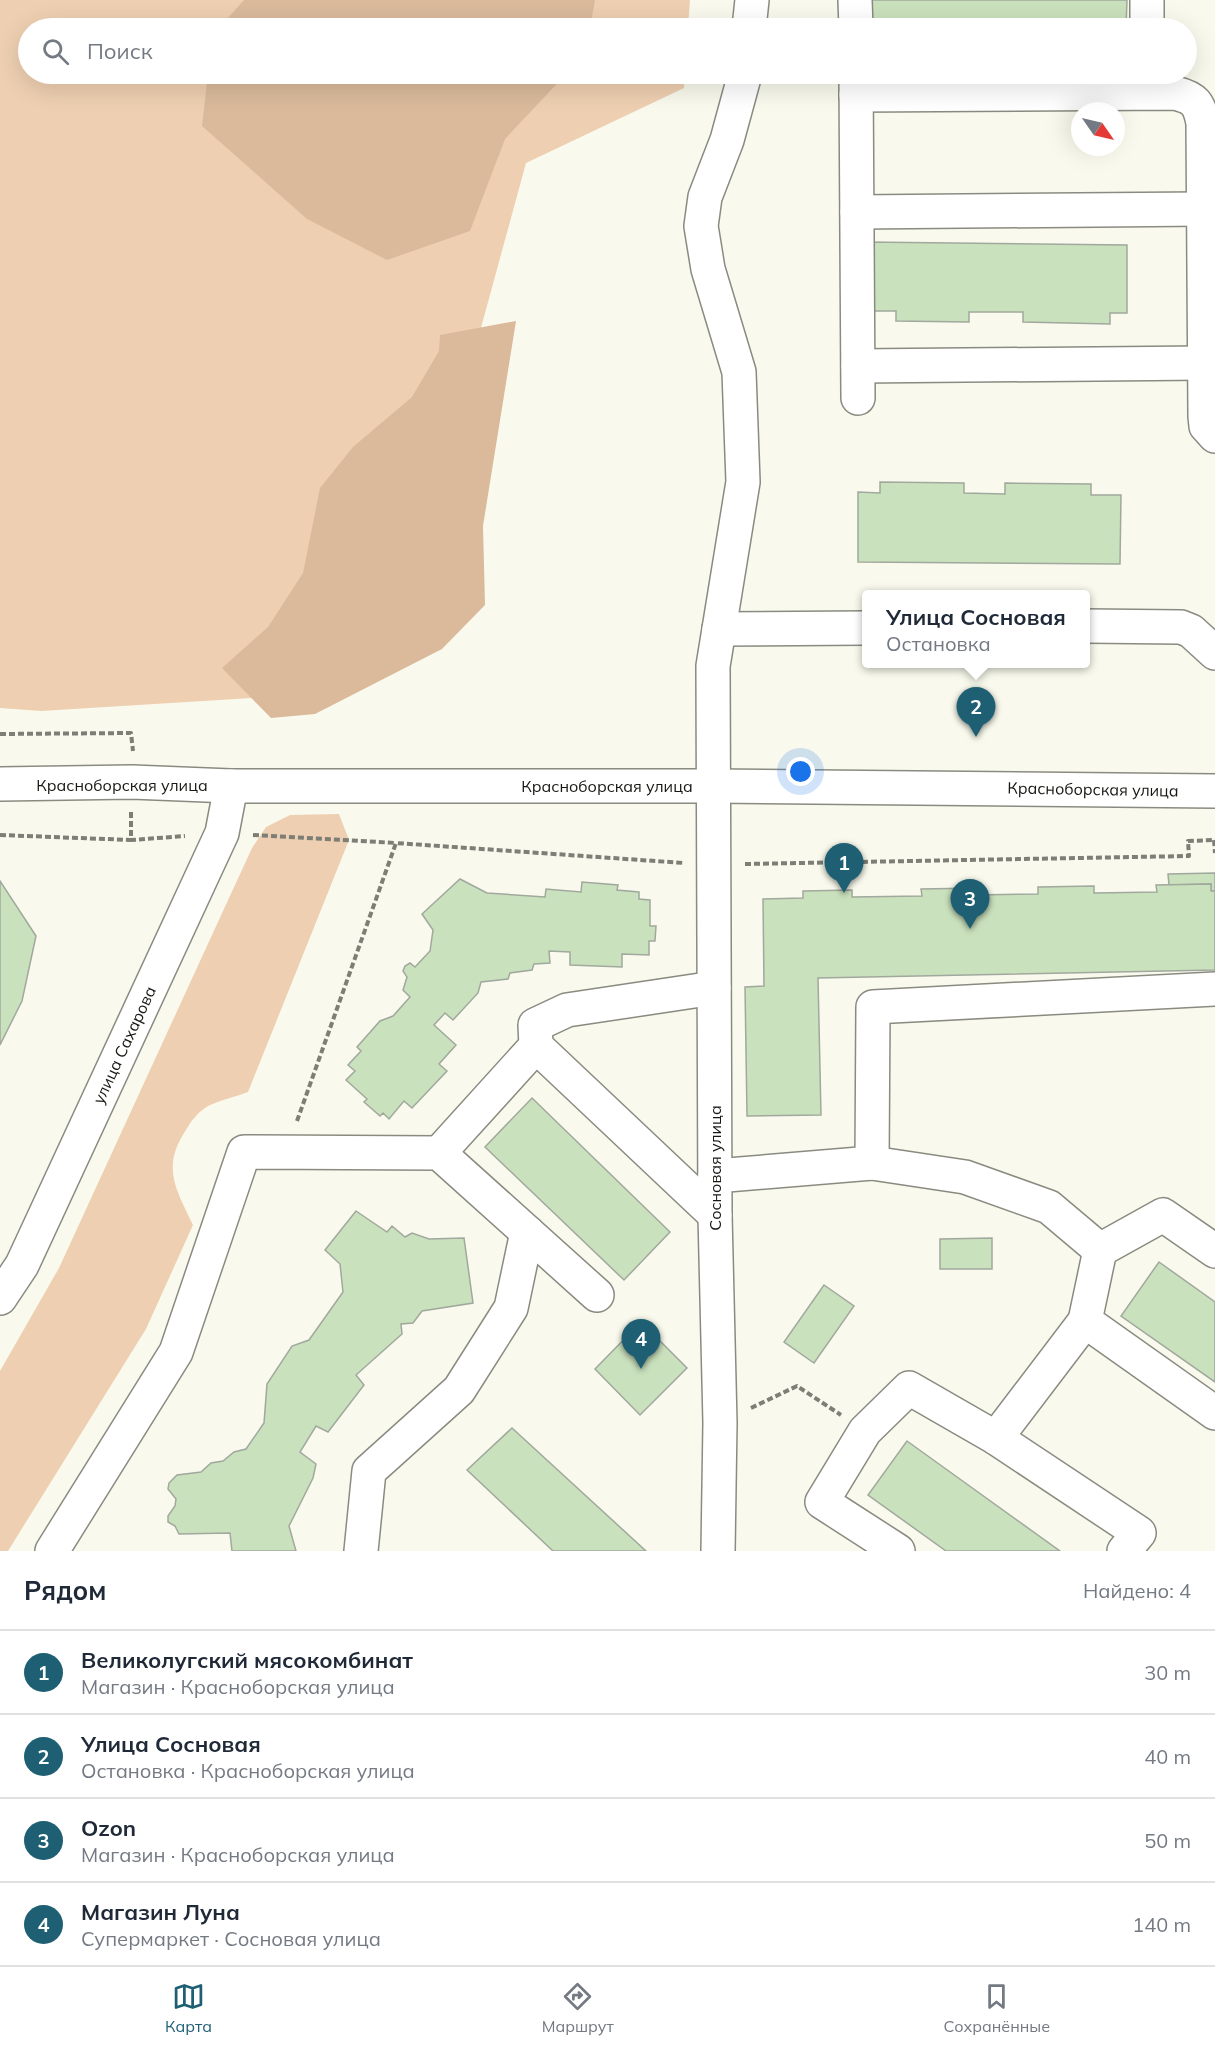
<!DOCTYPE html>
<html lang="ru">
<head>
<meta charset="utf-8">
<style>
  body { margin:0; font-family:Mulish,sans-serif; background:#f6f6f7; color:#1f2937 }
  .compass { position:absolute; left:1071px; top:102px; width:54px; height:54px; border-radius:50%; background:#fff; box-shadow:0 6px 24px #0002; rotate:124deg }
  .you { position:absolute; left:801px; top:772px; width:21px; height:21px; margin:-15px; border:4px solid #fff; border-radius:50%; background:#1a73e8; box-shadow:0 0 0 9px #1a73e833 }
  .badge { display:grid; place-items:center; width:39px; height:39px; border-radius:50%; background:#1f5f74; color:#fff; font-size:20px; font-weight:700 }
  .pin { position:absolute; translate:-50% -50px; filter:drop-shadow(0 2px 3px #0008) }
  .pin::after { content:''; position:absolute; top:32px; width:21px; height:18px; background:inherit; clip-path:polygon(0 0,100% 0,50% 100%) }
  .popup { position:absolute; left:862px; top:590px; width:228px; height:78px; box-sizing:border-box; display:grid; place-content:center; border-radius:6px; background:#fff; filter:drop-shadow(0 2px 4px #0005); font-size:20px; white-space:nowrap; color:#747a83 }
  .popup b { font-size:22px; color:#1f2937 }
  .popup::after { content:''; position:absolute; left:50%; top:100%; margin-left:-12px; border:12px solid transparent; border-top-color:#fff }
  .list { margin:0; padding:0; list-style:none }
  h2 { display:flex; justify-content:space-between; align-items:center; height:78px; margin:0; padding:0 24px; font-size:26px }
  h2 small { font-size:20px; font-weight:400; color:#747a83 }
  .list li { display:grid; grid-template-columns:39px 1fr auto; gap:18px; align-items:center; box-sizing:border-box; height:84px; padding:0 24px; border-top:2px solid #e0e1e3 }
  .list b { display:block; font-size:22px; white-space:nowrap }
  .list p { margin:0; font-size:20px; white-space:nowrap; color:#747a83 }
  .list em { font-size:20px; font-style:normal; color:#747a83 }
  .icon { flex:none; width:33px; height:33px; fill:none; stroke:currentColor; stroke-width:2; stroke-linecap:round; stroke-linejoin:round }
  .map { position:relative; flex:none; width:1215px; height:1551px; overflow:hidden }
  .search { position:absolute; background:#fff; box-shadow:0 6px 24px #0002; left:18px; right:18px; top:18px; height:66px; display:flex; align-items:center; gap:15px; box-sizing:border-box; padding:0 21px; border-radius:33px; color:#747a83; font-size:22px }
  .sheet { height:414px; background:#fff }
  nav { display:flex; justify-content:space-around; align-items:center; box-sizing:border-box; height:84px; border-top:2px solid #e0e1e3; background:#fff; font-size:16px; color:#747a83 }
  nav a { display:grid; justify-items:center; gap:3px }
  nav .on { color:#1f5f74 }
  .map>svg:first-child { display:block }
</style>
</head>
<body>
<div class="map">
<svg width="1215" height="1551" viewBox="0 0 1215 1551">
  <rect width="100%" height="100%" fill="#f9faed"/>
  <g fill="#eecfb1">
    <path d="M0,0H690L688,28H28V74H685L684,88L526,163L458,412L267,697L41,711L0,708Z"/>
    <path d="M339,814L349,840L248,1092C235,1097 220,1100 208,1106C198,1112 191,1121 186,1130C161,1167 176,1189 193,1225L146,1329L8,1551H0V1371L59,1268L252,848L266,827L290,815Z"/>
  </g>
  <g fill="#daba9b">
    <path d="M244,0H595L590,28H219Z"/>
    <path d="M208,74H566L505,139L470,231L387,260L307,219L202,126Z"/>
    <path d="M516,321L483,526L485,605L442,649L315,714L271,718L222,668L268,627L303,573L320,488L353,447L412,397L439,351L440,335Z"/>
  </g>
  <g fill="#cae1bd" stroke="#a1a89d" stroke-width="1.5">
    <path d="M869,0H1127L1126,28H869Z"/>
    <path d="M866,242L1127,245V313H1110V324L1023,322V312H969V322L896,321V311H865Z"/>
    <path d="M880,482L964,483V493L1005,494V483L1091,484V495H1121L1120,564L858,562V492L880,493Z"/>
    <path d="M1215,873V891H1211V884L1169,885L1168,874Z"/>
    <path d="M460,879L487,893L545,897L546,889L581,892L582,882L618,885L617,890L639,892V899L650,900V926H656L655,941H649V955L622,954V967L570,965V952L549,951L550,963L534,964L532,970L510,973L508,979L481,982L478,993L453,1020L445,1013L434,1025L456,1045L439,1064L447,1071L412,1108L404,1101L389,1119L383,1113L380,1116L364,1102L367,1099L346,1080L355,1071L348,1065L361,1051L357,1047L380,1021L393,1016L410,997L403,990L407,977L403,971L405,966L410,963L415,967L430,951L433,930L422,914Z"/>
    <path d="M0,881L36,936L22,1001L0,1045Z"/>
    <path d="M1211,884V891H1215V970L818,978L821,1115L747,1116L745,987L764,986L763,899L803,898V891L852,890V897L922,896L921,889L975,888V895L1038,894V887L1094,886V893L1157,892L1156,885Z"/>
    <path d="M532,1098L670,1232L624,1280L485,1147Z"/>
    <path d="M356,1211L387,1232L392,1226L405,1237L412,1233L429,1239L464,1238L473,1303L422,1311L413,1323L401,1324L402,1334L356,1375L364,1385L328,1432L316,1426L300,1452L316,1464L313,1478L289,1526L296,1551H232L230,1533L179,1534L175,1526L168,1522V1516L175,1506L176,1499L168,1489L169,1483L177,1475L201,1472L211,1463L223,1461L234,1452L246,1449L264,1423L267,1384L292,1346L309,1340L343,1292L340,1264L325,1250Z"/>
    <path d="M992,1238V1269H940V1239Z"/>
    <path d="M1159,1262L1215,1302V1382L1121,1316Z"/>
    <path d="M824,1285L854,1306L814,1363L784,1342Z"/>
    <path d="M641,1322L687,1368L640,1415L595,1369Z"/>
    <path d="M512,1428L646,1551H553L467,1470Z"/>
    <path d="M907,1441L1060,1551H946L868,1495Z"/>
  </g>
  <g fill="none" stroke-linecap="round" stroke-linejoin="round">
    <g stroke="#8a8b80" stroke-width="36">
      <g id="minor">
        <path d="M855,0L856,28"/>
        <path d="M1147,0V28"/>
        <path d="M749,28L752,0"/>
        <path d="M856,75L858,398"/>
        <path d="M856,95L1175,93C1195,98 1199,103 1203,123L1205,416L1206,426L1215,436"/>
        <path d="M857,212L1204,209"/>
        <path d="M858,366L1205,363"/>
        <path d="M1086,626L1181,627L1191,631L1215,653"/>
        <path d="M719,629L866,628"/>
        <path d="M0,784L132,782L231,786H714L1215,791"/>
        <path d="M536,1046L535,1025L567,1010L714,988"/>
        <path d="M439,1153L536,1046L715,1215"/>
        <path d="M872,1163L873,1007L1215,989"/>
        <path d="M715,1176L872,1163L965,1177L1049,1207L1100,1250"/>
        <path d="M1215,1251L1163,1215L1100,1250L1085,1321L1215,1413"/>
        <path d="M0,1298L22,1265L222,833L231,786"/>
        <path d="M996,1438L1085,1321"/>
        <path d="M52,1551L176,1352L244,1152L439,1153L597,1295"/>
        <path d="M361,1551L369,1471L459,1390L511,1308L527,1232"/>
        <path d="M718,1551L720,1423L715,1215L713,666L743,482L739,372L708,269L701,226L705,197L727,140L745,74"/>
        <path d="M898,1551L822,1502L865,1431L909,1388L996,1438L1139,1533L1124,1551"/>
      </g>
    </g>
    <g stroke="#7d7e76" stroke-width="4" stroke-dasharray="6 3" stroke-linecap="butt">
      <path d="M0,734L131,733L133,751"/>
      <path d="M131,812V840L185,836"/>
      <path d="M0,835L131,840"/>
      <path d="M253,835L396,843"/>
      <path d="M1214,840L1215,853"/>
      <path d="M745,864L1189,856L1188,841L1215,840"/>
      <path d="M297,1121L396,843L684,863"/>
      <path d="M751,1408L797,1386L841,1415"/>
    </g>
    <use href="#minor" stroke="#fff" stroke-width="33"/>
  </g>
  <g text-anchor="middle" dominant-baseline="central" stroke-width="4.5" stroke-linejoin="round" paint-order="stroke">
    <g font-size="16" fill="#171713" stroke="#fff">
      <text x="122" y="785">Красноборская улица</text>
      <text x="607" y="786">Красноборская улица</text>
      <text transform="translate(1093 789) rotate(1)">Красноборская улица</text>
      <text transform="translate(124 1045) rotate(-65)">улица Сахарова</text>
      <text transform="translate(715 1168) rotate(-90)">Сосновая улица</text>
    </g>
  </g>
</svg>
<svg class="compass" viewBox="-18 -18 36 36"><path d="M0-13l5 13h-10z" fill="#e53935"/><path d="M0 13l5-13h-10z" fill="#747a83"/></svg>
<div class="you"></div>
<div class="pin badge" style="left:844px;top:893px">1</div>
<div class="pin badge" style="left:976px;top:737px">2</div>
<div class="popup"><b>Улица Сосновая</b>Остановка</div>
<div class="pin badge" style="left:970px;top:929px">3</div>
<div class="pin badge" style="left:641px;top:1369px">4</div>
<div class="search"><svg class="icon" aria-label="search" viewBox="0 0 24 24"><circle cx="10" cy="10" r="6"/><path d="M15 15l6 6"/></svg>Поиск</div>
</div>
<section class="sheet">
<h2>Рядом<small>Найдено: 4</small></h2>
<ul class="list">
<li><span class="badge">1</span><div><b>Великолугский мясокомбинат</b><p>Магазин · Красноборская улица</p></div><em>30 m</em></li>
<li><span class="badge">2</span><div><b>Улица Сосновая</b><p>Остановка · Красноборская улица</p></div><em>40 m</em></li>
<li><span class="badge">3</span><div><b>Ozon</b><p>Магазин · Красноборская улица</p></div><em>50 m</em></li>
<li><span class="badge">4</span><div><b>Магазин Луна</b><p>Супермаркет · Сосновая улица</p></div><em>140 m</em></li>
</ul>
</section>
<nav>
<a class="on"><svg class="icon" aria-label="map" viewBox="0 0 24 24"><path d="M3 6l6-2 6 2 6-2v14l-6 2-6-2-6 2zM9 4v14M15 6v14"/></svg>Карта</a>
<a><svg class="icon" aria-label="directions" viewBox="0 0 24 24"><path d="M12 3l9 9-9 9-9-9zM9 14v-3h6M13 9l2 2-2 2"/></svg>Маршрут</a>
<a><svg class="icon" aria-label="saved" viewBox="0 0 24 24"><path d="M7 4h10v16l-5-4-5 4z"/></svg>Сохранённые</a>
</nav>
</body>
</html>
